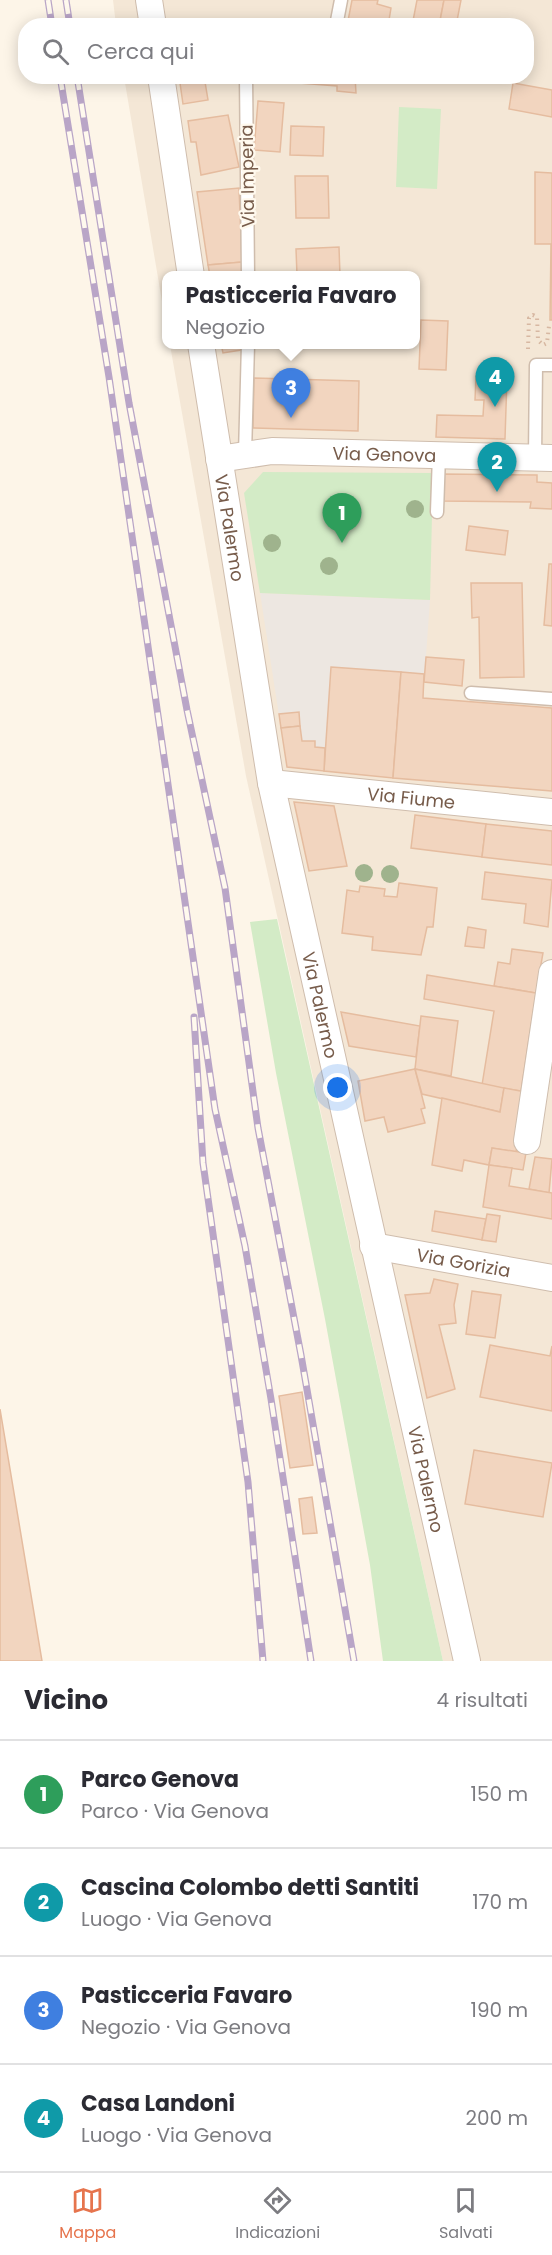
<!DOCTYPE html>
<html lang="it">
<head>
<meta charset="utf-8">
<style>
  body { margin:0; font-family:Poppins,sans-serif; background:#f2f2f3; color:#2b2b33 }
  .you { position:absolute; left:338px; top:1088px; width:21px; height:21px; margin:-15px; border:4px solid #fff; border-radius:50%; background:#1a73e8; box-shadow:0 0 0 9px #1a73e833 }
  .badge { display:grid; place-items:center; width:39px; height:39px; border-radius:50%; background:#e6744d; color:#fff; font-size:20px; font-weight:700 }
  .pin { position:absolute; translate:-50% -50px; filter:drop-shadow(0 2px 3px #0008) }
  .pin::after { content:''; position:absolute; top:32px; width:21px; height:18px; background:inherit; clip-path:polygon(0 0,100% 0,50% 100%) }
  .popup { position:absolute; left:162px; top:271px; width:258px; height:78px; box-sizing:border-box; display:grid; place-content:center; border-radius:12px; background:#fff; filter:drop-shadow(0 2px 4px #0005); font-size:20px; white-space:nowrap; color:#7c7c81 }
  .popup b { font-size:22px; color:#2b2b33 }
  .popup::after { content:''; position:absolute; left:50%; top:100%; margin-left:-12px; border:12px solid transparent; border-top-color:#fff }
  .list { margin:0; padding:0; list-style:none }
  h2 { display:flex; justify-content:space-between; align-items:center; height:78px; margin:0; padding:0 24px; font-size:26px }
  h2 small { font-size:20px; font-weight:400; color:#7c7c81 }
  .list li { display:grid; grid-template-columns:39px 1fr auto; gap:18px; align-items:center; box-sizing:border-box; height:108px; padding:0 24px; border-top:2px solid #e1e1e2 }
  .list b { display:block; font-size:22px; white-space:nowrap }
  .list p { margin:0; font-size:20px; white-space:nowrap; color:#7c7c81 }
  .list em { font-size:20px; font-style:normal; color:#7c7c81 }
  .icon { flex:none; width:33px; height:33px; fill:none; stroke:currentColor; stroke-width:2; stroke-linecap:round; stroke-linejoin:round }
  .map { position:relative; flex:none; width:552px; height:1661px; overflow:hidden }
  .search { position:absolute; background:#fff; box-shadow:0 3px 15px #0003; left:18px; right:18px; top:18px; height:66px; display:flex; align-items:center; gap:15px; box-sizing:border-box; padding:0 21px; border-radius:24px; color:#7c7c81; font-size:22px }
  .sheet { height:510px; background:#fff }
  nav { display:flex; justify-content:space-around; align-items:center; box-sizing:border-box; height:84px; border-top:2px solid #e1e1e2; background:#fff; font-size:16px; color:#7c7c81 }
  nav a { display:grid; justify-items:center; gap:3px }
  nav .on { color:#e6744d }
  .map>svg:first-child { display:block }
</style>
</head>
<body>
<div class="map">
<svg width="552" height="1661" viewBox="0 0 552 1661">
  <rect width="100%" height="100%" fill="#fdf5e8"/>
  <path fill="#f4e7d6" d="M113,0H552V1661H443L246,776L170,345L416,344V276H166V325L124,77L526,76V26L116,25Z"/>
  <path fill="#ede7e1" d="M260,593L430,600L423,698L552,708V791L287,767Z"/>
  <g fill="#d3ebc6">
    <path d="M399,107L441,109L437,189L396,187Z"/>
    <path d="M263,472L433,473L430,600L260,593L244,493Z"/>
    <path d="M277,919L443,1661H383L370,1565L325,1319L276,1073L250,922Z"/>
  </g>
  <g fill="#f2d5bf" stroke="#e5bc9f" stroke-width="1.5">
    <path d="M352,0H378L377,4L391,8L388,26L373,23V26H347Z"/>
    <path d="M417,0H444L439,26H412Z"/>
    <path d="M444,0H461L456,26H439Z"/>
    <path d="M179,76H204L208,100L183,104Z"/>
    <path d="M249,76H355L356,93L337,91V86L249,79Z"/>
    <path d="M513,83L552,90V117L509,109Z"/>
    <path d="M258,101L284,103L280,152L254,150Z"/>
    <path d="M228,115L239,167L201,175L196,142H191L188,121Z"/>
    <path d="M291,126L324,127L323,156L290,155Z"/>
    <path d="M535,172L552,173V320H550L551,244H535Z"/>
    <path d="M295,176H328L329,218H296Z"/>
    <path d="M239,188L242,262L208,265L197,192Z"/>
    <path d="M339,247L340,276H291L297,275L296,249Z"/>
    <path d="M242,262V276H210L208,265Z"/>
    <path d="M421,320L448,321L446,370L419,369Z"/>
    <path d="M221,344H241V350L223,353Z"/>
    <path d="M476,376L507,377L505,439L436,437L437,415L483,416L484,400H475Z"/>
    <path d="M254,378L359,381L358,431L253,428Z"/>
    <path d="M443,474L537,475V482L552,483V509L530,508L531,502L443,501Z"/>
    <path d="M469,526L508,531L505,555L466,550Z"/>
    <path d="M549,564H552V626L544,625Z"/>
    <path d="M471,583H522L524,677L480,678L479,617L472,618Z"/>
    <path d="M426,657L464,660L462,686L424,682Z"/>
    <path d="M331,667L401,672L393,778L324,771Z"/>
    <path d="M401,672L424,674L423,698L552,708V791L393,778Z"/>
    <path d="M299,712L300,726L281,728L279,714Z"/>
    <path d="M300,726L302,741H315V747L325,748L324,771L287,767L281,728Z"/>
    <path d="M294,802L334,806L347,866L309,871Z"/>
    <path d="M415,815L486,824L482,857L411,848Z"/>
    <path d="M486,824L552,831V865L482,857Z"/>
    <path d="M485,872L552,880L548,927L524,923L526,904L482,899Z"/>
    <path d="M399,883L437,888L433,927H427L421,955L372,950L373,937L342,933L347,890L359,892L360,886L385,889L384,896L397,897Z"/>
    <path d="M468,927L486,930L484,948L465,946Z"/>
    <path d="M512,949L543,953L536,993L494,986L498,962L510,964Z"/>
    <path d="M427,975L536,993L521,1091L482,1085L494,1011L424,999Z"/>
    <path d="M341,1012L420,1026L416,1057L349,1046Z"/>
    <path d="M421,1016L458,1021L451,1076L415,1069Z"/>
    <path d="M415,1069L425,1108L421,1109L425,1123L388,1132L384,1117L365,1121L358,1081Z"/>
    <path d="M415,1069L504,1088L500,1112L422,1094Z"/>
    <path d="M504,1088L526,1092L516,1152L492,1148L489,1165L464,1160L462,1171L432,1165L442,1098L500,1112Z"/>
    <path d="M492,1148L526,1153L523,1170L489,1165Z"/>
    <path d="M535,1157L552,1159L549,1193L529,1189Z"/>
    <path d="M489,1165L512,1168L509,1186L552,1193V1219L483,1207Z"/>
    <path d="M435,1211L486,1219L482,1240L432,1231Z"/>
    <path d="M487,1214L500,1216L496,1242L482,1240Z"/>
    <path d="M434,1279L458,1284L454,1305L456,1323L439,1325L455,1389L427,1398L405,1295L430,1293Z"/>
    <path d="M472,1291L501,1295L495,1338L466,1334Z"/>
    <path d="M490,1345L550,1356L552,1346V1411L480,1397Z"/>
    <path d="M302,1392L313,1465L290,1468L279,1396Z"/>
    <path d="M0,1409L42,1661H0Z"/>
    <path d="M474,1450L552,1463L543,1517L465,1504Z"/>
    <path d="M312,1497L317,1533L303,1534L299,1499Z"/>
  </g>
  <g fill="none" stroke-linecap="round" stroke-linejoin="round">
    <g stroke="#cfbdad" stroke-width="15">
      <g id="lane">
        <path d="M336,26L341,0"/>
        <path d="M246,76L248,276"/>
        <path d="M245,454L248,344"/>
        <path d="M535,458L536,365H552"/>
        <path d="M437,512L439,455"/>
        <path d="M471,693L552,699"/>
      </g>
    </g>
    <g stroke="#cfbdad" stroke-width="28">
      <g id="street">
        <path d="M149,0L153,26"/>
        <path d="M161,76L191,276"/>
        <path id="s1" d="M201,344L271,783L467,1661"/>
        <path id="s2" d="M219,459L272,451L552,458"/>
        <path id="s3" d="M271,783L552,812"/>
        <path d="M527,1141L552,973"/>
        <path id="s4" d="M373,1246L552,1278"/>
      </g>
    </g>
    <path stroke="#d7b8a2" stroke-width="4" stroke-dasharray="1.5 4.5" stroke-linecap="butt" d="M528,349L529,318L533,315L537,317L538,340L543,345L547,343L549,326L552,324"/>
    <use href="#lane" stroke="#fff" stroke-width="12"/>
    <use href="#street" stroke="#fff" stroke-width="26"/>
    <g stroke="#b9a5c7" stroke-width="7">
      <g id="rail">
        <path d="M48,0L52,26"/>
        <path d="M66,0L70,26"/>
        <path d="M60,76L109,377L215,1109L245,1246L271,1399L311,1661"/>
        <path d="M77,76L129,403L187,710L225,888L258,1128L301,1355L354,1661"/>
        <path d="M194,1017L203,1163L248,1482L263,1661"/>
      </g>
    </g>
    <use href="#rail" stroke="#fff9ee" stroke-width="4.5" stroke-dasharray="14" stroke-linecap="butt"/>
  </g>
  <g fill="#9fb38d">
    <circle cx="415" cy="509" r="9"/>
    <circle cx="272" cy="543" r="9"/>
    <circle cx="329" cy="566" r="9"/>
    <circle cx="364" cy="873" r="9"/>
    <circle cx="390" cy="874" r="9"/>
  </g>
  <g text-anchor="middle" dominant-baseline="central" stroke-width="4.5" stroke-linejoin="round" paint-order="stroke">
    <g font-size="18" fill="#775c4b" stroke="#fff9ee">
      <text transform="translate(247 176) rotate(-91)">Via Imperia</text>
      <text stroke="none"><textPath href="#s2" startOffset="166">Via Genova</textPath></text>
      <text stroke="none"><textPath href="#s1" startOffset="186">Via Palermo</textPath></text>
      <text stroke="none"><textPath href="#s3" startOffset="141">Via Fiume</textPath></text>
      <text stroke="none"><textPath href="#s1" startOffset="672">Via Palermo</textPath></text>
      <text stroke="none"><textPath href="#s4" startOffset="92">Via Gorizia</textPath></text>
      <text stroke="none"><textPath href="#s1" startOffset="1158">Via Palermo</textPath></text>
    </g>
  </g>
</svg>
<div class="you"></div>
<div class="pin badge" style="left:342px;top:543px;background:#2e9e5b">1</div>
<div class="pin badge" style="left:497px;top:492px;background:#0f9aa8">2</div>
<div class="pin badge" style="left:291px;top:418px;background:#3f7fe0">3</div>
<div class="popup"><b>Pasticceria Favaro</b>Negozio</div>
<div class="pin badge" style="left:495px;top:407px;background:#0f9aa8">4</div>
<div class="search"><svg class="icon" aria-label="search" viewBox="0 0 24 24"><circle cx="10" cy="10" r="6"/><path d="M15 15l6 6"/></svg>Cerca qui</div>
</div>
<section class="sheet">
<h2>Vicino<small>4 risultati</small></h2>
<ul class="list">
<li><span class="badge" style="background:#2e9e5b">1</span><div><b>Parco Genova</b><p>Parco · Via Genova</p></div><em>150 m</em></li>
<li><span class="badge" style="background:#0f9aa8">2</span><div><b>Cascina Colombo detti Santiti</b><p>Luogo · Via Genova</p></div><em>170 m</em></li>
<li><span class="badge" style="background:#3f7fe0">3</span><div><b>Pasticceria Favaro</b><p>Negozio · Via Genova</p></div><em>190 m</em></li>
<li><span class="badge" style="background:#0f9aa8">4</span><div><b>Casa Landoni</b><p>Luogo · Via Genova</p></div><em>200 m</em></li>
</ul>
</section>
<nav>
<a class="on"><svg class="icon" aria-label="map" viewBox="0 0 24 24"><path d="M3 6l6-2 6 2 6-2v14l-6 2-6-2-6 2zM9 4v14M15 6v14"/></svg>Mappa</a>
<a><svg class="icon" aria-label="directions" viewBox="0 0 24 24"><path d="M12 3l9 9-9 9-9-9zM9 14v-3h6M13 9l2 2-2 2"/></svg>Indicazioni</a>
<a><svg class="icon" aria-label="saved" viewBox="0 0 24 24"><path d="M7 4h10v16l-5-4-5 4z"/></svg>Salvati</a>
</nav>
</body>
</html>
